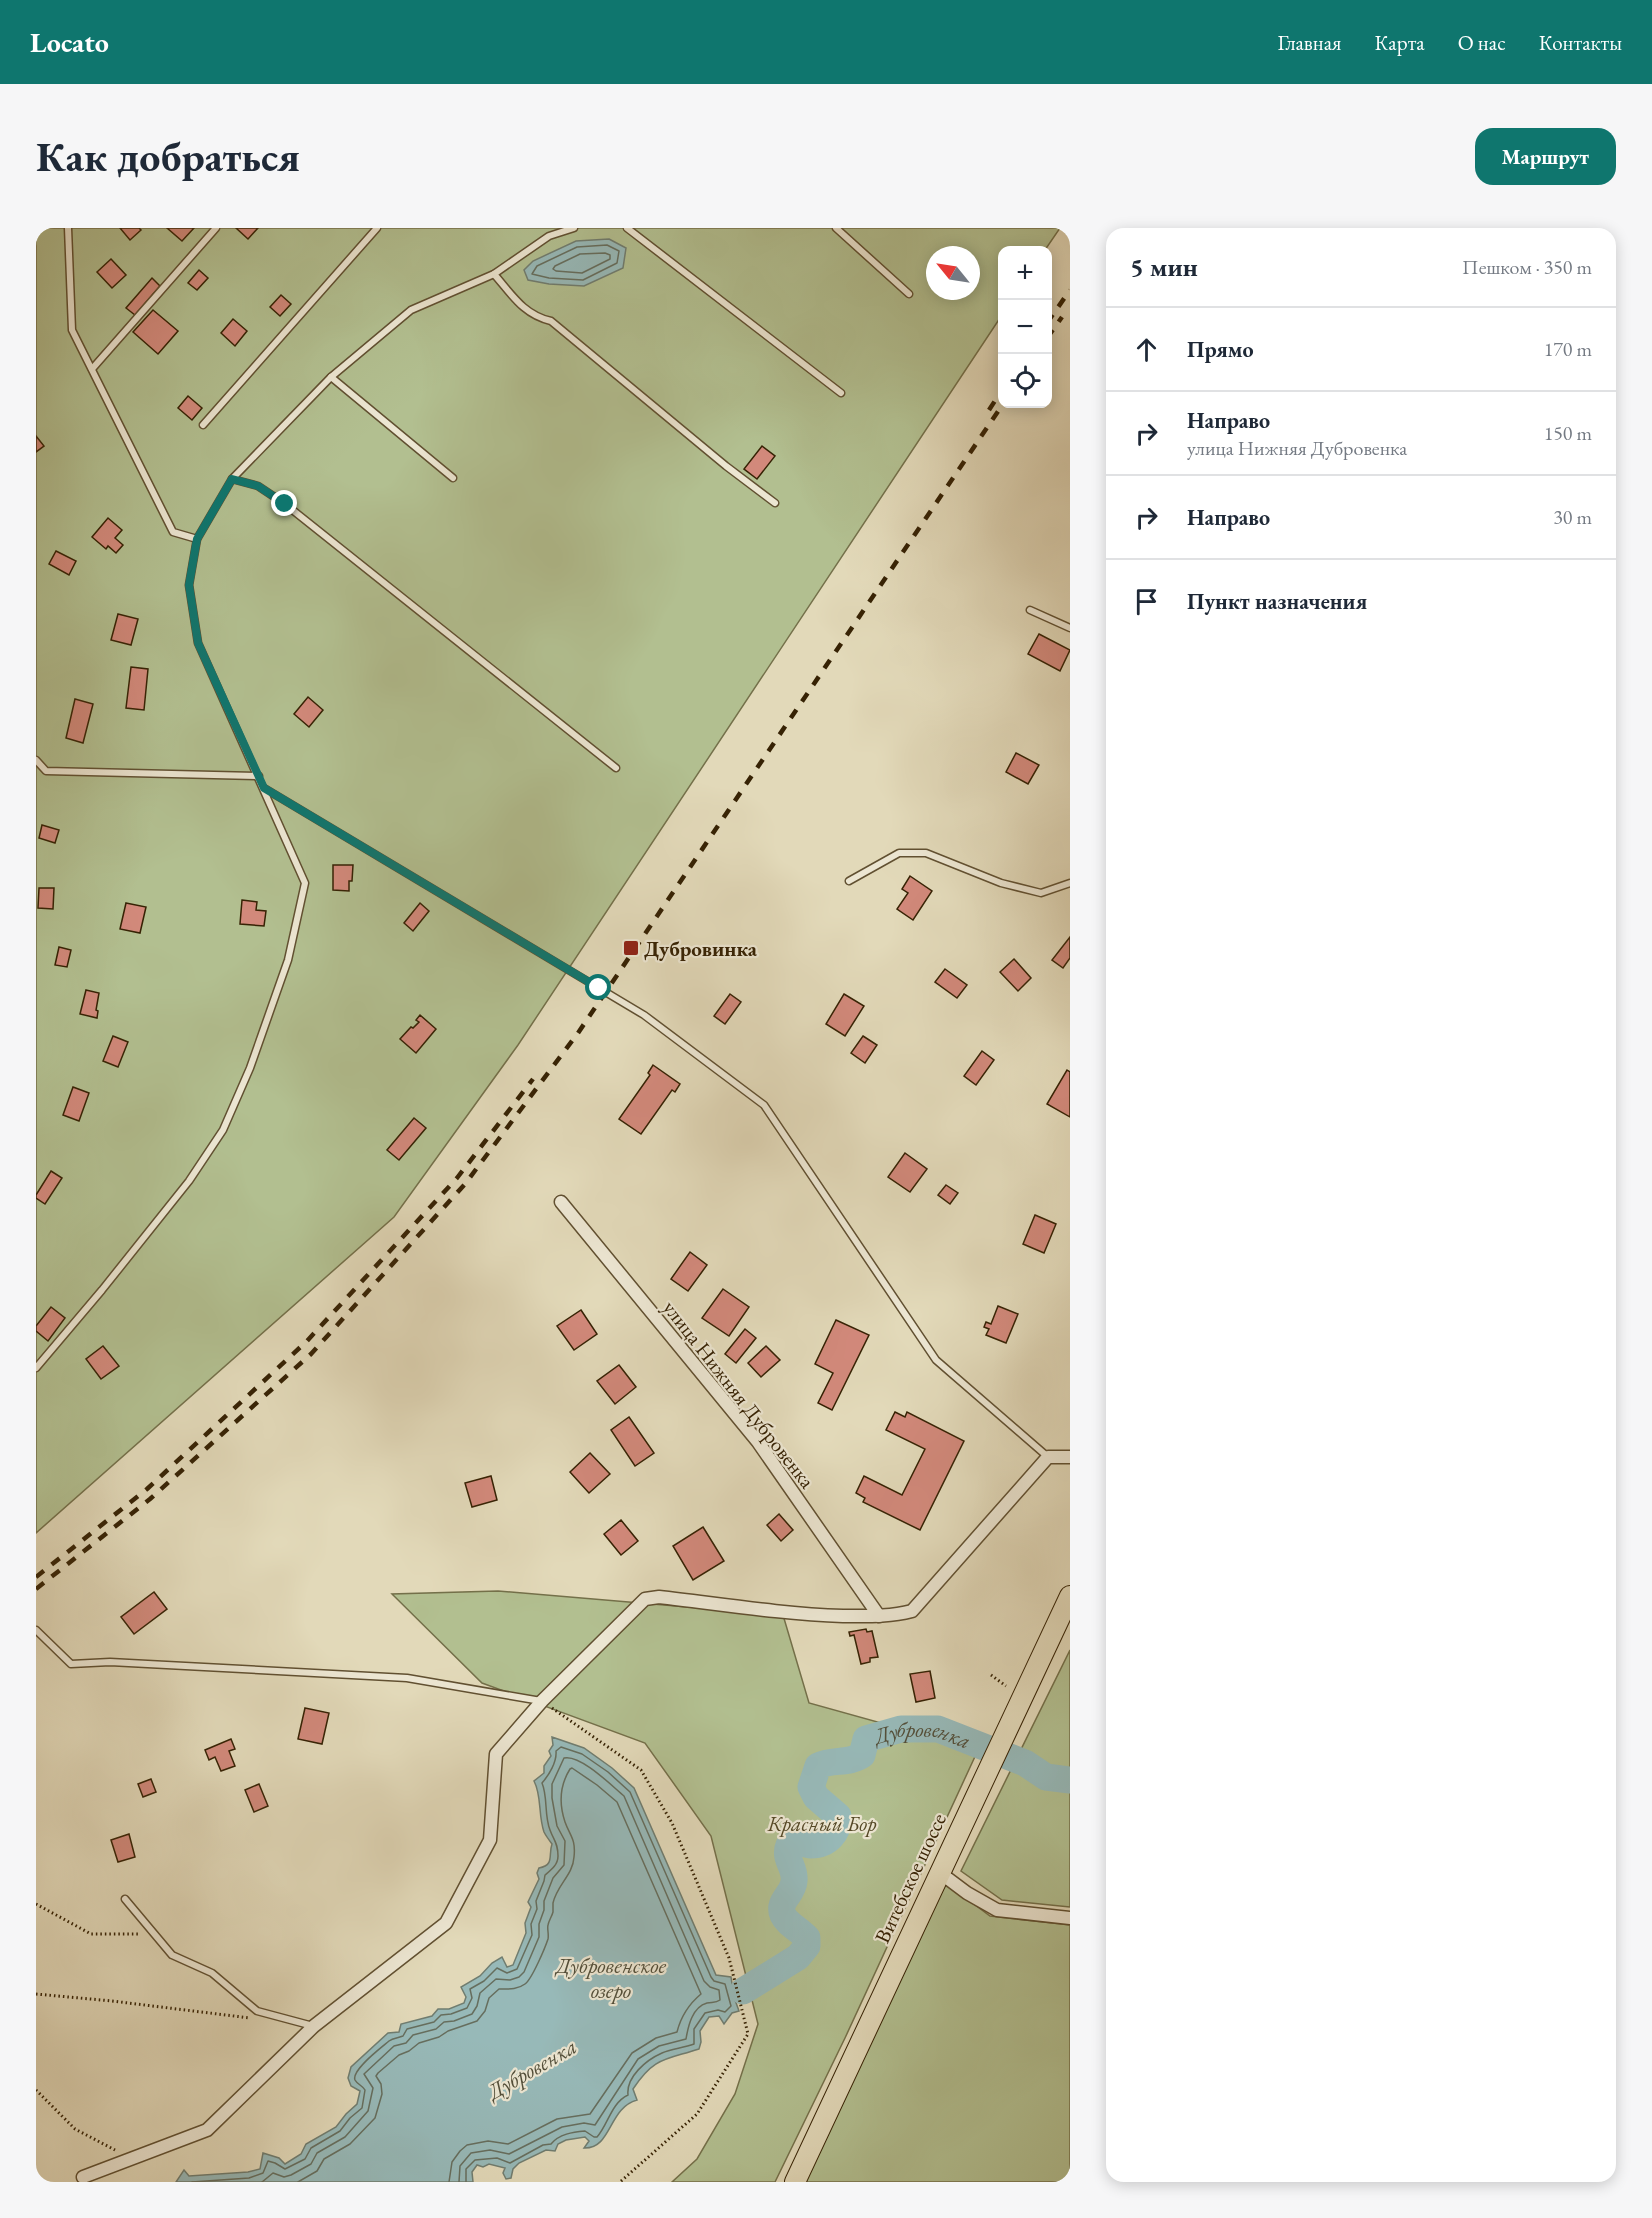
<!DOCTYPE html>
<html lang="ru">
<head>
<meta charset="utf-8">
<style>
  body { margin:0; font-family:"EB Garamond",serif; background:#f6f6f7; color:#1f2937 }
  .controls { position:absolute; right:18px; top:18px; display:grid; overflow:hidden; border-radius:12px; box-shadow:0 3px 15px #0003 }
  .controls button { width:54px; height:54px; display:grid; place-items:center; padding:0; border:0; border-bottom:2px solid #e0e1e3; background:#fff; color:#1f2937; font:30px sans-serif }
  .compass { position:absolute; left:890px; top:18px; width:54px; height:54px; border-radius:50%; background:#fff; box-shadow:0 3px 15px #0003; rotate:300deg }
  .stop { position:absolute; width:18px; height:18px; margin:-14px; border:4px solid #0f766e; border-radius:50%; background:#fff }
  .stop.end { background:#0f766e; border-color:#fff; box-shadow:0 2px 6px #0008 }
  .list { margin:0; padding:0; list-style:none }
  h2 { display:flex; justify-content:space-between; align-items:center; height:78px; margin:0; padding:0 24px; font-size:26px }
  h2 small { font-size:20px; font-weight:400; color:#747a83 }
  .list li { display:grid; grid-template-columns:39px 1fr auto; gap:18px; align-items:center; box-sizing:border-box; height:84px; padding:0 24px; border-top:2px solid #e0e1e3 }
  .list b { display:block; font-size:22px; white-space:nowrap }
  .list p { margin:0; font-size:20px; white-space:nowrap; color:#747a83 }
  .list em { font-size:20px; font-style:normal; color:#747a83 }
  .icon { flex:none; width:33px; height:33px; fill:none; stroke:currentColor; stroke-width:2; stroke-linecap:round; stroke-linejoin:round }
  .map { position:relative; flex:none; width:1034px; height:1954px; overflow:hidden; border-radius:18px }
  header { display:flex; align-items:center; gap:36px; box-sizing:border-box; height:84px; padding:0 30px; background:#0f766e; color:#fff }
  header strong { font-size:28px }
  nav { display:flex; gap:33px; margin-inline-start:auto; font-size:21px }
  .intro { display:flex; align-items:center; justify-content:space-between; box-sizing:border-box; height:144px; padding:0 36px }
  h1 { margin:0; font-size:42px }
  .button { padding:15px 27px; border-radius:18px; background:#0f766e; color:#fff; font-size:21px; font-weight:700 }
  main { display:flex; gap:36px; padding:0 36px }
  aside { flex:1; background:#fff; border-radius:18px; box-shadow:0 3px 15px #0003 }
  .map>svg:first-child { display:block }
</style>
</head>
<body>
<header>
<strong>Locato</strong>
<nav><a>Главная</a><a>Карта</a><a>О нас</a><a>Контакты</a></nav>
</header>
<div class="intro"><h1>Как добраться</h1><a class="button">Маршрут</a></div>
<main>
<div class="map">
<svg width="1034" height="1954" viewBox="0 0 1034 1954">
  <rect width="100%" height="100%" fill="#e2d9b9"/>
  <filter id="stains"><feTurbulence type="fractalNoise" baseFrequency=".00333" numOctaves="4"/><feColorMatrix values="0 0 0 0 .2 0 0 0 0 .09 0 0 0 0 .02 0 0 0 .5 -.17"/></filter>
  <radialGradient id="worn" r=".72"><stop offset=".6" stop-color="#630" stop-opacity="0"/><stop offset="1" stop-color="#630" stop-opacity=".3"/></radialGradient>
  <g fill="#b2bf90" stroke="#74704a" stroke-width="1.5" fill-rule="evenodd">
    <path d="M0,0H1024L1009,22H966V87L482,817L358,989L0,1305ZM899,27H935V63H899Z"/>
    <path d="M462,1363L747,1387L773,1475L942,1522L809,1810L739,1954H636L661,1931L699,1866L722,1796L675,1608L609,1515L446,1455L356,1366Z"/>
    <path d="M1034,1422V1679L966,1672L925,1643Z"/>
    <path d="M907,1653L954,1688L1034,1697V1954H769Z"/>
  </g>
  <g fill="#97b9b8" stroke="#707d70" stroke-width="1.5">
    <path d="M573,11L590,20L587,40L548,58L513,56L492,52L488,42L497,33L540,13Z"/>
    <path d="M516,1509L548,1520L576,1540L598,1560L680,1747L695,1749L698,1769L703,1783L696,1785L688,1796L683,1788L673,1789L664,1803L665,1814L663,1821C629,1832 618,1829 597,1861L601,1872C572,1880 576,1921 548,1920L553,1913L549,1909L530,1912L522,1916L519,1923L510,1922L483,1935L477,1941L475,1950L470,1951L467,1945L469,1940L453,1936L447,1939L441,1937L436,1944L437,1954H140L148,1942L153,1948L212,1944L224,1941L227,1925L243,1930L249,1936L265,1926L270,1916L300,1899L310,1886L321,1876L324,1863L315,1858L312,1850L315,1839L352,1805L363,1804L365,1796L396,1788L402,1781H413L428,1775L430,1769L425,1759L444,1748L456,1735L466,1729L471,1739L477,1737L490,1705L489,1695L495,1679L492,1674L503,1651L501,1645L503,1640C519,1637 512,1627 516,1616C513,1612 510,1608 508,1604C502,1587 506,1568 498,1553L508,1545V1538L515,1528L513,1523L517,1517Z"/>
  </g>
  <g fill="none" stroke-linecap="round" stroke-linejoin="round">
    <g stroke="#666e5e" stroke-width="1.5">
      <path d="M571,17L583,23L581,35L547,52L513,50L496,46L501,38L541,19Z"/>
      <path d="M569,25L574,27V31L546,45L520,43L517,41L519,38L544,26Z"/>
      <path d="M156,1954L213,1950L227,1945L232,1933L239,1935L249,1941L269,1931L275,1920L304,1903L314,1890L326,1880L329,1862C327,1858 321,1856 319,1852C315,1842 346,1819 353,1813C357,1810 362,1810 367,1808L371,1801L398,1794L405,1787L415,1786L431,1780L436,1770L434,1761L448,1753L461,1740L471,1745L481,1741L496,1707L495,1696L501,1681L500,1673L508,1653L509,1647C515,1642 522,1637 522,1628C522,1615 518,1613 514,1602C508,1587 512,1569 506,1555C513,1547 521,1534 520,1523L525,1519L546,1526L572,1544L594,1564L675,1749L678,1753L689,1756L695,1778L689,1784L682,1782L669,1785L658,1801V1816C647,1820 635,1821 626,1825C610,1832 590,1849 592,1867C575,1875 572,1897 561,1909H558L549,1903C537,1904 523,1906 515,1916L507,1917L474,1935L461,1930L439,1932L430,1941V1954"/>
      <path d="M226,1954L237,1945L248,1949L255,1947L275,1936L281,1925L309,1909L332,1883L337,1860L328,1846L358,1818L370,1815L377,1807L400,1801L408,1794L418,1793L436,1786L441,1778L444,1765L460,1751L474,1752L483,1749L488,1744L503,1709V1696L508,1682V1673L517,1650L528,1637L529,1613L521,1598L516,1570V1556L528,1530C544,1526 575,1557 588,1568L668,1753L674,1759L683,1762L684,1772C680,1775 677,1774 671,1775C656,1779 652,1799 650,1811L623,1818L602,1831L559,1897L548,1895L526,1899L473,1926L454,1922L435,1925L424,1938L423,1954"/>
      <path d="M262,1954L281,1943L288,1931L314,1916L339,1890L346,1866L345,1856L340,1848L342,1845L363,1827L373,1823L383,1815L403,1809L412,1803L441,1793L449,1783L453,1770L463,1761C472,1761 481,1762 489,1756C496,1751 509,1720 512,1711C513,1706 511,1701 512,1697C513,1692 516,1688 517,1684C517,1681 517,1678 517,1675C521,1657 537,1647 538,1629C540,1611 534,1608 529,1594C523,1576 524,1557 534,1541L536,1540L561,1557L581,1574L665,1766C653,1776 645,1788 641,1804L620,1810L596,1825L554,1886L521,1891L472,1916L452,1913L431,1917L424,1923L416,1934L413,1954"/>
    </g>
    <path stroke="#97b9b8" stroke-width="27" id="s1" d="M707,1763L762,1729L771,1718V1710C764,1702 751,1696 747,1687C741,1673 757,1667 758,1653C760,1639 747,1631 753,1617L761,1612C765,1613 770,1617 775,1617C792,1617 803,1605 802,1588L780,1569L775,1559L782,1538C796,1531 813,1536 826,1527L830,1511L865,1501H902L989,1535L1010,1549L1034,1552"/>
  </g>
  <g fill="#d2897b" stroke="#362204" stroke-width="1.5">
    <path d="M84,0H103L105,2L94,12Z"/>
    <path d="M131,0H158L146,13Z"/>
    <path d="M200,0H222L212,11Z"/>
    <path d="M75,31L90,47L76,60L61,44Z"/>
    <path d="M163,42L172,50L161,62L152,55Z"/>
    <path d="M116,50L124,58L99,87L90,80Z"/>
    <path d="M245,67L255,76L244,88L234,79Z"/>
    <path d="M117,82L142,103L122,126L97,104Z"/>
    <path d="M197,91L211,103L199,118L185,105Z"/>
    <path d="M152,168L166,180L156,192L142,180Z"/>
    <path d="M0,208L8,218L0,224Z"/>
    <path d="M726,218L739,228L721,251L708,241Z"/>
    <path d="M72,290L86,302L79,310L87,317L80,325L72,318L70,321L56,309Z"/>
    <path d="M20,323L40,333L33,347L13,336Z"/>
    <path d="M82,386L102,391L95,417L75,412Z"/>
    <path d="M1003,406L1034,422L1024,443L992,426Z"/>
    <path d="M95,439L112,441L108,482L90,480Z"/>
    <path d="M272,469L287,482L273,499L258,486Z"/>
    <path d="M39,471L57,476L47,515L30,510Z"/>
    <path d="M980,525L1003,537L992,556L970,544Z"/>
    <path d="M6,597L23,602L19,615L3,610Z"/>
    <path d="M297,637H317L316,653H313V663L297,662Z"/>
    <path d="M874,648L896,663L877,692L861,681L872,665L866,661Z"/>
    <path d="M3,660H18L17,681L2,680Z"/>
    <path d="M206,672L221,674L220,682L230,683L228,698L204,696Z"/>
    <path d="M90,675L110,679L104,705L84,701Z"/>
    <path d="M384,675L393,683L377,703L368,695Z"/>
    <path d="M1034,709V730L1027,740L1016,732Z"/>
    <path d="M23,719L35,722L31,739L19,737Z"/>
    <path d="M978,731L995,750L982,763L964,744Z"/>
    <path d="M909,741L931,757L921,770L899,754Z"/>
    <path d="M50,762L63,765L60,782L62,783L61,790L44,786Z"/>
    <path d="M694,766L705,774L689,796L678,788Z"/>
    <path d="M808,766L828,778L809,808L790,796Z"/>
    <path d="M384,787L400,801L380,825L364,811L375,799L377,800L383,794L380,792Z"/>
    <path d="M77,808L92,814L82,839L67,833Z"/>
    <path d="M827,808L841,817L829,835L815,825Z"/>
    <path d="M946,823L958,832L940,857L928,848Z"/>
    <path d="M617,837L644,856L639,864L636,862L605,906L583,891L614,847L612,845Z"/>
    <path d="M1031,842L1034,844V889L1011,876Z"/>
    <path d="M37,859L53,865L43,893L27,887Z"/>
    <path d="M378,890L390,900L363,932L351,922Z"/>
    <path d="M869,925L891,941L874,964L852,949Z"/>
    <path d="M15,943L26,950L9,976L0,970V967Z"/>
    <path d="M910,957L922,965L914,976L902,967Z"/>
    <path d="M999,987L1020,996L1008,1025L987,1016Z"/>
    <path d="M654,1024L671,1037L652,1063L635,1051Z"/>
    <path d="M687,1061L713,1079L693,1108L666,1090Z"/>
    <path d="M962,1078L982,1086L970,1115L950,1107L953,1101L948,1099L950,1094L955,1096Z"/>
    <path d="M15,1079L29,1090L12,1113L0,1103V1098Z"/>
    <path d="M545,1082L561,1106L538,1122L521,1098Z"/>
    <path d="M800,1092L833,1107L796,1182L782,1175L797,1145L779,1136Z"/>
    <path d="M709,1101L720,1110L700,1135L689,1126Z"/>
    <path d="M67,1118L83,1138L65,1151L50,1131Z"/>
    <path d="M730,1118L744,1132L725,1149L712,1135Z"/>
    <path d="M583,1137L600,1159L579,1176L561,1153Z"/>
    <path d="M859,1184L869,1189L871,1184L928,1213L884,1302L827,1274L829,1270L820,1265L828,1248L866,1267L889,1221L850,1202Z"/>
    <path d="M593,1189L618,1225L599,1238L575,1202Z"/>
    <path d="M554,1225L574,1246L553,1265L534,1244Z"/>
    <path d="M455,1248L461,1272L436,1279L429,1255Z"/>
    <path d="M743,1286L757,1302L745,1313L731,1297Z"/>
    <path d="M585,1292L602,1313L585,1327L568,1306Z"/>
    <path d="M667,1299L688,1333L657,1352L637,1318Z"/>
    <path d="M118,1364L131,1381L98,1406L85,1389Z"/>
    <path d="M830,1401L831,1404L836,1403L842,1429L834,1430V1434L825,1436L818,1407L814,1408L813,1404Z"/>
    <path d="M894,1443L899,1470L880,1474L874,1446Z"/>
    <path d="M269,1480L293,1485L286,1516L262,1511Z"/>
    <path d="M195,1511L199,1521L193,1523L199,1538L185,1543L179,1529L173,1532L169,1522Z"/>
    <path d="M115,1551L120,1564L107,1569L102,1556Z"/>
    <path d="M223,1556L232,1578L218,1584L209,1562Z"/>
    <path d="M93,1606L99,1629L82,1634L75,1612Z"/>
  </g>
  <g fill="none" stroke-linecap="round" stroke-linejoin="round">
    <g stroke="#615031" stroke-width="9">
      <g id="lane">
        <path d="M32,0L36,102L137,304L161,311"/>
        <path d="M591,0L805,165"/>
        <path d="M800,0L873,66"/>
        <path d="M458,46C476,67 488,87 515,93L690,238L739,275"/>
        <path d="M56,141L180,0"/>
        <path d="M295,149L417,250"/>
        <path d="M167,197L341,0"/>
        <path d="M196,251L222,258L249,276L580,540"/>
        <path d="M994,382L1034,400"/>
        <path d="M0,532L10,543L223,548"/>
        <path d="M228,560L608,787L728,877L900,1132L1012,1229"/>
        <path d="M813,653L863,625H890L965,655L1005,665L1034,655"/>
        <path d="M0,1140L66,1062L153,953L187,902L214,840L252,732L269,655L162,415L153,357L161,311L196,251L295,149L375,82L458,46L513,8L538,0"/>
        <path d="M0,1402L35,1436L74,1434L371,1450L505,1473"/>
        <path d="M89,1671L136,1727L176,1745L221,1783L277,1798"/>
      </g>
    </g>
    <g stroke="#615031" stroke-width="15">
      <g id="street">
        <path d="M525,974L722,1214L843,1388"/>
        <path d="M903,1644L931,1665L961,1682L1034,1690"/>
        <path d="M47,1949L171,1902L278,1798L410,1695L454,1612L460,1526L506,1473L609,1371L623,1369C684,1376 746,1386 807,1388C831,1388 853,1389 876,1383L1012,1229H1034"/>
      </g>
    </g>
    <g stroke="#362204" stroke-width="22">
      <path id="primary" d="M759,1954L1034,1368"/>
    </g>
    <g stroke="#362204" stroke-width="3" stroke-dasharray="1.5 3" stroke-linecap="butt">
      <path d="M955,1447L970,1458"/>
      <path d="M516,1480L605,1542L636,1595L693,1730L712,1806L661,1886L584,1954"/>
      <path d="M0,1676L55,1706H104"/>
      <path d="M0,1766L76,1773L214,1790"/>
      <path d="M0,1862L39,1901L79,1922"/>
    </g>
    <use href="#lane" stroke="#ece6d2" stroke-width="6"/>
    <use href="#street" stroke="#ece6d2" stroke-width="12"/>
    <use href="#primary" stroke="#e2d9b9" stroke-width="20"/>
    <g stroke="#362204" stroke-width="4.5" stroke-dasharray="10 10" stroke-linecap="butt">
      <path d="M1011,95L1034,62"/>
      <path d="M1011,110L1026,89"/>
      <path d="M953,182L966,162"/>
      <path d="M0,1349L111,1261L271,1113L421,950L497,851"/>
      <path d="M0,1361L114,1271L275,1126L429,956L542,805L967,176"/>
    </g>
  </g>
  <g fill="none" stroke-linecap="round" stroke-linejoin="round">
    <path stroke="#0f766e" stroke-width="8" d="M249,276L222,258L196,251L161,311L153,357L162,415L228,560L563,760"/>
  </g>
  <rect fill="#8f2418" stroke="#ece6d2" stroke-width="2" x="587" y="712" width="16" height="16" rx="3"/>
  <g text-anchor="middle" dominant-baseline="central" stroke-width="4.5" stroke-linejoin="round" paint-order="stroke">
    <g font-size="21" font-weight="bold" fill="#362204" stroke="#ece6d2" text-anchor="start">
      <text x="608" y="720">Дубровинка</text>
    </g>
    <g font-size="21" fill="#362204" stroke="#ece6d2">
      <text transform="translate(703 1166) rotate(52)">улица Нижняя Дубровенка</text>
      <text transform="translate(874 1650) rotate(-65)">Витебское шоссе</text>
    </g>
    <g font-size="21" font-style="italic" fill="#554927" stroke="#ece6d2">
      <text x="786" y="1595">Красный Бор</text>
    </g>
    <g font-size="22" font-style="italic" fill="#534f3a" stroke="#ece6d2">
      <text stroke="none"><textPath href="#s1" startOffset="447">Дубровенка</textPath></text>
      <text x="575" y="1737">Дубровенское<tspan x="575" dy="25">озеро</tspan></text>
      <text transform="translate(496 1841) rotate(-30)">Дубровенка</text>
    </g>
  </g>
  <rect width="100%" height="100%" filter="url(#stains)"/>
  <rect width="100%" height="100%" fill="url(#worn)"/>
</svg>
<div class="controls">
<button>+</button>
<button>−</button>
<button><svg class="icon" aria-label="locate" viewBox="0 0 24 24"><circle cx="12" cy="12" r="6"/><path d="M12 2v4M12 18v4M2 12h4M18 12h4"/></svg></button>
</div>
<svg class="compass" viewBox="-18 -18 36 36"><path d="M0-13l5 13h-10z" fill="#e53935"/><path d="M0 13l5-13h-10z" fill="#747a83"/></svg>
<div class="stop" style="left:563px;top:760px"></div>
<div class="stop end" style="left:249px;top:276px"></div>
</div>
<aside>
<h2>5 мин<small>Пешком · 350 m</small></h2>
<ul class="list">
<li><svg class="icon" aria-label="ahead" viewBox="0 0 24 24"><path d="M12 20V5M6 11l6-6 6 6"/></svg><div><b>Прямо</b></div><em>170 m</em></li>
<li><svg class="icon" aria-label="right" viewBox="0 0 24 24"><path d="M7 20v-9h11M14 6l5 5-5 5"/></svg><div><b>Направо</b><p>улица Нижняя Дубровенка</p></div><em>150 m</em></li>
<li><svg class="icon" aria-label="right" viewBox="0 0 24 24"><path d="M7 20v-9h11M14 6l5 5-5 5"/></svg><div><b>Направо</b></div><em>30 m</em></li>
<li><svg class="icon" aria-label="arrive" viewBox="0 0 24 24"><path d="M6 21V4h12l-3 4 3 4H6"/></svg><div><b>Пункт назначения</b></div></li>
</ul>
</aside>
</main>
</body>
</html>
